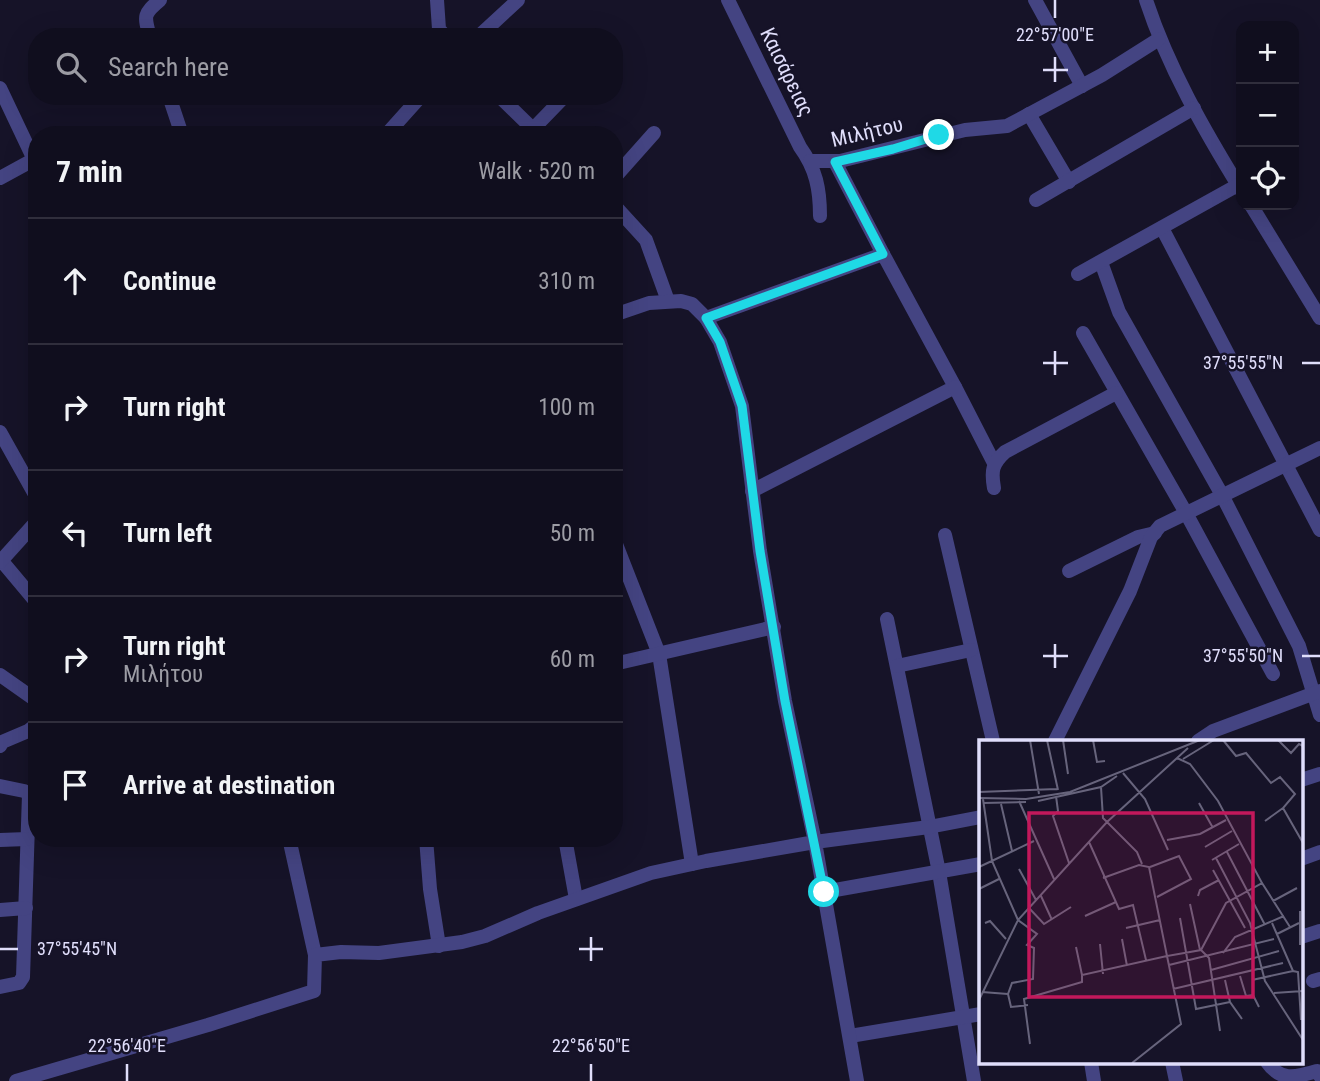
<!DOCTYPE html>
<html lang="en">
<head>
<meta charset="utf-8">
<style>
  body { margin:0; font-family:"Roboto Condensed",sans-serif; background:#191727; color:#f1f3f6 }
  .controls { position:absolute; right:21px; top:21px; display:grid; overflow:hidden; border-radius:14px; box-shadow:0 7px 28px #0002 }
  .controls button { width:63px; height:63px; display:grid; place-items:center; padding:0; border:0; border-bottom:2px solid #302e3c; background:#100e1e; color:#f1f3f6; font:35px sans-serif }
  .stop { position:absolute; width:21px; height:21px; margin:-16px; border:5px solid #1fd9e6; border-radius:50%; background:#fff }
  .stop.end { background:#1fd9e6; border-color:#fff; box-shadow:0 2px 7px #0008 }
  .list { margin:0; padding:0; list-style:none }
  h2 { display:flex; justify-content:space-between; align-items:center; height:91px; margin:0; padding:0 28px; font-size:30px }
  h2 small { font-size:23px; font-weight:400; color:#9c9ca4 }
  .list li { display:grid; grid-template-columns:46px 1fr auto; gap:21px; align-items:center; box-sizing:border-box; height:126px; padding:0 28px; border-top:2px solid #302e3c }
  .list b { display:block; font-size:26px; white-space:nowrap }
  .list p { margin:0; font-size:23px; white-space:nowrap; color:#9c9ca4 }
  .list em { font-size:23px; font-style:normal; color:#9c9ca4 }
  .icon { flex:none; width:38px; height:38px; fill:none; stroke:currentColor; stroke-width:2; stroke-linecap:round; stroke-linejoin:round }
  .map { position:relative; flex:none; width:1320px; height:1081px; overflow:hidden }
  .search { position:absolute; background:#100e1e; box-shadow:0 7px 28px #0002; left:28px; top:28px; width:595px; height:77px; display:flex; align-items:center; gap:18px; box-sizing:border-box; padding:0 24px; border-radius:28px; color:#9c9ca4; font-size:26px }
  .panel { position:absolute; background:#100e1e; box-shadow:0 7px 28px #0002; left:28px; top:126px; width:595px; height:721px; border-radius:28px }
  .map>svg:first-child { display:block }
</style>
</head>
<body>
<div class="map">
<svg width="1320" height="1081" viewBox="0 0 1320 1081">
  <rect width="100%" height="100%" fill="#161328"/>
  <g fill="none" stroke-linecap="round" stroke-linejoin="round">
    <g stroke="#444482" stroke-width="14">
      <path d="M437,0L439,29L446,37"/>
      <path d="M728,0L800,147C816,169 820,189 820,216"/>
      <path d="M1035,0L1082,86"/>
      <path d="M1146,0C1168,67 1204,130 1241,190"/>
      <path d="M150,37C144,16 143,14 160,0"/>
      <path d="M478,37L518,0"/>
      <path d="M0,88L37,166"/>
      <path d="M169,96L182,135"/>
      <path d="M499,96L539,135"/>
      <path d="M1029,114L1069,182"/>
      <path d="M533,129L565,96"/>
      <path d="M386,135L421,96"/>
      <path d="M810,161H840L965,130L1007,126L1102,75L1159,39"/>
      <path d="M835,162L883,254"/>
      <path d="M0,178L33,160"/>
      <path d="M614,178L654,133"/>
      <path d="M1036,200L1194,108"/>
      <path d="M614,205L646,240L668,301"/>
      <path d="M1251,205L1320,318"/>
      <path d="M1162,228L1320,530"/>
      <path d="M1101,262L1119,312L1222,495L1299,646L1320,715"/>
      <path d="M1078,274L1238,185"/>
      <path d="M706,318L883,254L955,387L752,491"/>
      <path d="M1083,333L1186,513L1273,674"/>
      <path d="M955,387L994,463"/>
      <path d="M0,432L37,498"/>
      <path d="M994,488C991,471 992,464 1005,452L1116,393"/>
      <path d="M945,535L993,741"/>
      <path d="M614,539L659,654L692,864"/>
      <path d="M1,560L37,603"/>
      <path d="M0,562L37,521"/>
      <path d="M1069,571L1138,537L1155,533"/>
      <path d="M887,619L939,872L974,1081"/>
      <path d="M614,664L774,627"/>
      <path d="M897,666L971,650"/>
      <path d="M0,675L37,701"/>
      <path d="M1055,741L1130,591L1151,537L1160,526L1320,448"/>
      <path d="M1198,741L1213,731L1320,691"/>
      <path d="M0,746L2,742L28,731L37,724"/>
      <path d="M1301,780L1320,774"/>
      <path d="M0,786L24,791L29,794L23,977L19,983L0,987"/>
      <path d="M289,838L315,955"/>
      <path d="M426,838L430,889L439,946"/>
      <path d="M565,838L576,899"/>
      <path d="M0,840L27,839"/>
      <path d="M1301,859L1320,852"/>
      <path d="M824,892L981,864"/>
      <path d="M0,910L26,908"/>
      <path d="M1301,937L1320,931"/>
      <path d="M1313,981L1320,979"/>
      <path d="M850,1036L981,1014"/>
      <path d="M1091,1062L1094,1081"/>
      <path d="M1172,1062L1176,1081"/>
      <path d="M1267,1062C1280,1081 1294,1078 1317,1071L1320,1076"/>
      <path d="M16,1081L208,1025L314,991L315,955L341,952L379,953L462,942L485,936L538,913L651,873L706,861L815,842L785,701L760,551L742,406L720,342L706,318L692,304L681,301L649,303L614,315"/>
      <path d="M857,1081L815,842L929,827L981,817"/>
    </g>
  </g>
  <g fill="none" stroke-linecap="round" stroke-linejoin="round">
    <path stroke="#1fd9e6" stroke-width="9" d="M824,892L785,701L760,551L742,406L720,342L706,318L883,254L835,162L893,149L939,135"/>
  </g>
  <path fill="none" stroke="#e0defb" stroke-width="2.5" d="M1055,0V18M1055,57V82M1043,70H1068M1055,351V375M1043,363H1068M1302,363H1320M1055,644V668M1043,656H1068M1302,656H1320M591,937V961M0,949H18M579,949H603M127,1064V1081M591,1064V1081"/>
  <g text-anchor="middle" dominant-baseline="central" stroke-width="5" stroke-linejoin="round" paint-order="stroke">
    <g font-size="21" fill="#e0defb" stroke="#161328">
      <text transform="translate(787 72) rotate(64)">Καισάρειας</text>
      <text transform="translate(867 132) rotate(-13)">Μιλήτου</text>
    </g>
  </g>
  <g transform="translate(979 740)">
    <rect width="324" height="324" fill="#161328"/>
    <path fill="none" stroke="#67647c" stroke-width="2" d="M51,0L60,54M68,0L79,50M84,0L89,34M114,0L118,22L126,21M244,0L257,16L267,13L292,43L301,37L316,54L304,68L324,103M299,0L312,13L320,4L324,6M204,19L235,0M144,33L166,59L189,110M122,47L124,78L158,112L163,124M0,52L78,49M77,56L79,71L74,76L90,123M0,58L47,59L91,52L221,0M4,59L13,121L39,180L58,194L48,205L55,208L54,239L33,243L29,254L32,267L49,265M40,61L75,139M59,61L122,47L138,36M4,63L47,62M220,63L234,88M22,64L33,111M286,81L304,68M188,100L221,94L247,80M110,102L140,169L154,165L167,220M226,107L253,91M248,112L286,185M237,118L271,183L286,241L324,300M233,120L260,104M0,127L55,101M171,127L200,116L212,139L178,157M40,129L57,160M234,130L266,188M283,143L311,187M0,149L20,139M62,156L73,180M219,156L221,150L240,140M294,161L318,148M211,164L221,210M50,168L65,184L92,167M321,171V205M106,176L137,162M201,178L217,269L251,262M6,183L11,181L27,199M293,183L314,231L319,232L322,280M147,188L181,180M298,194L320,183M143,199L148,226M121,204L124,234M97,207L103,235M222,210L230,218L241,291M244,213L256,197L305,176M190,225L295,199M232,230L300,211M261,236L267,256L274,255L280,267M246,240L251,262L263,279M273,240L314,231M194,249L304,223M3,252L29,254M295,253L324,251M0,260L39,180L128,82L209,8M51,304L45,259L103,242V235L188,216L170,127L160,125L124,138M153,323L202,284L188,216L222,210L247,163L283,143L239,61L211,24L198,18"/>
    <path fill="#c2185b" fill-opacity="0.15" stroke="#c2185b" stroke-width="3.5" d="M50,73H274V257H50Z"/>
    <rect width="324" height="324" fill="none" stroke="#e0defb" stroke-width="3.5"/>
  </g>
  <g font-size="18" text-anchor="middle" fill="#e0defb" stroke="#161328" stroke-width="5" stroke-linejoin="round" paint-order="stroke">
    <text x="1055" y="41">22°57'00"E</text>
    <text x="1243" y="369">37°55'55"N</text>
    <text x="1243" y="662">37°55'50"N</text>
    <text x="77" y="955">37°55'45"N</text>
    <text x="127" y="1052">22°56'40"E</text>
    <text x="591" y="1052">22°56'50"E</text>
  </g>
</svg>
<div class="controls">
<button>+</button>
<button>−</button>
<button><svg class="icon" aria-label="locate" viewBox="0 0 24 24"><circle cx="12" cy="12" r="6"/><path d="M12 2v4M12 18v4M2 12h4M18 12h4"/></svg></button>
</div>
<div class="stop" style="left:824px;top:892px"></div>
<div class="stop end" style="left:939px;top:135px"></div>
<div class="search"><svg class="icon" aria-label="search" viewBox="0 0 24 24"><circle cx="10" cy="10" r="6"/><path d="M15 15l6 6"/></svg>Search here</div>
<section class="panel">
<h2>7 min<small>Walk · 520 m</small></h2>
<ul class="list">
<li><svg class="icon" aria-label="ahead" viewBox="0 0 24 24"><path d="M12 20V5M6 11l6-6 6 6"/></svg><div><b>Continue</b></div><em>310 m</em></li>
<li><svg class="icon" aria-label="right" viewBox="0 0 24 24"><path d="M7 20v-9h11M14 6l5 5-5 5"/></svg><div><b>Turn right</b></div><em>100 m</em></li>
<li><svg class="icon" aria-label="left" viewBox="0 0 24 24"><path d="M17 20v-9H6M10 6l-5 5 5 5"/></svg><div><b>Turn left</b></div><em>50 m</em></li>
<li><svg class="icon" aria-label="right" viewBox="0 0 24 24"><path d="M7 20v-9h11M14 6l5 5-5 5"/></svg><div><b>Turn right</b><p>Μιλήτου</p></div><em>60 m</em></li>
<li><svg class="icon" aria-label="arrive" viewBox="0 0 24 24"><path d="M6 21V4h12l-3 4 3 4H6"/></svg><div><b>Arrive at destination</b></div></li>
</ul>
</section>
</div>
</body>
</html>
